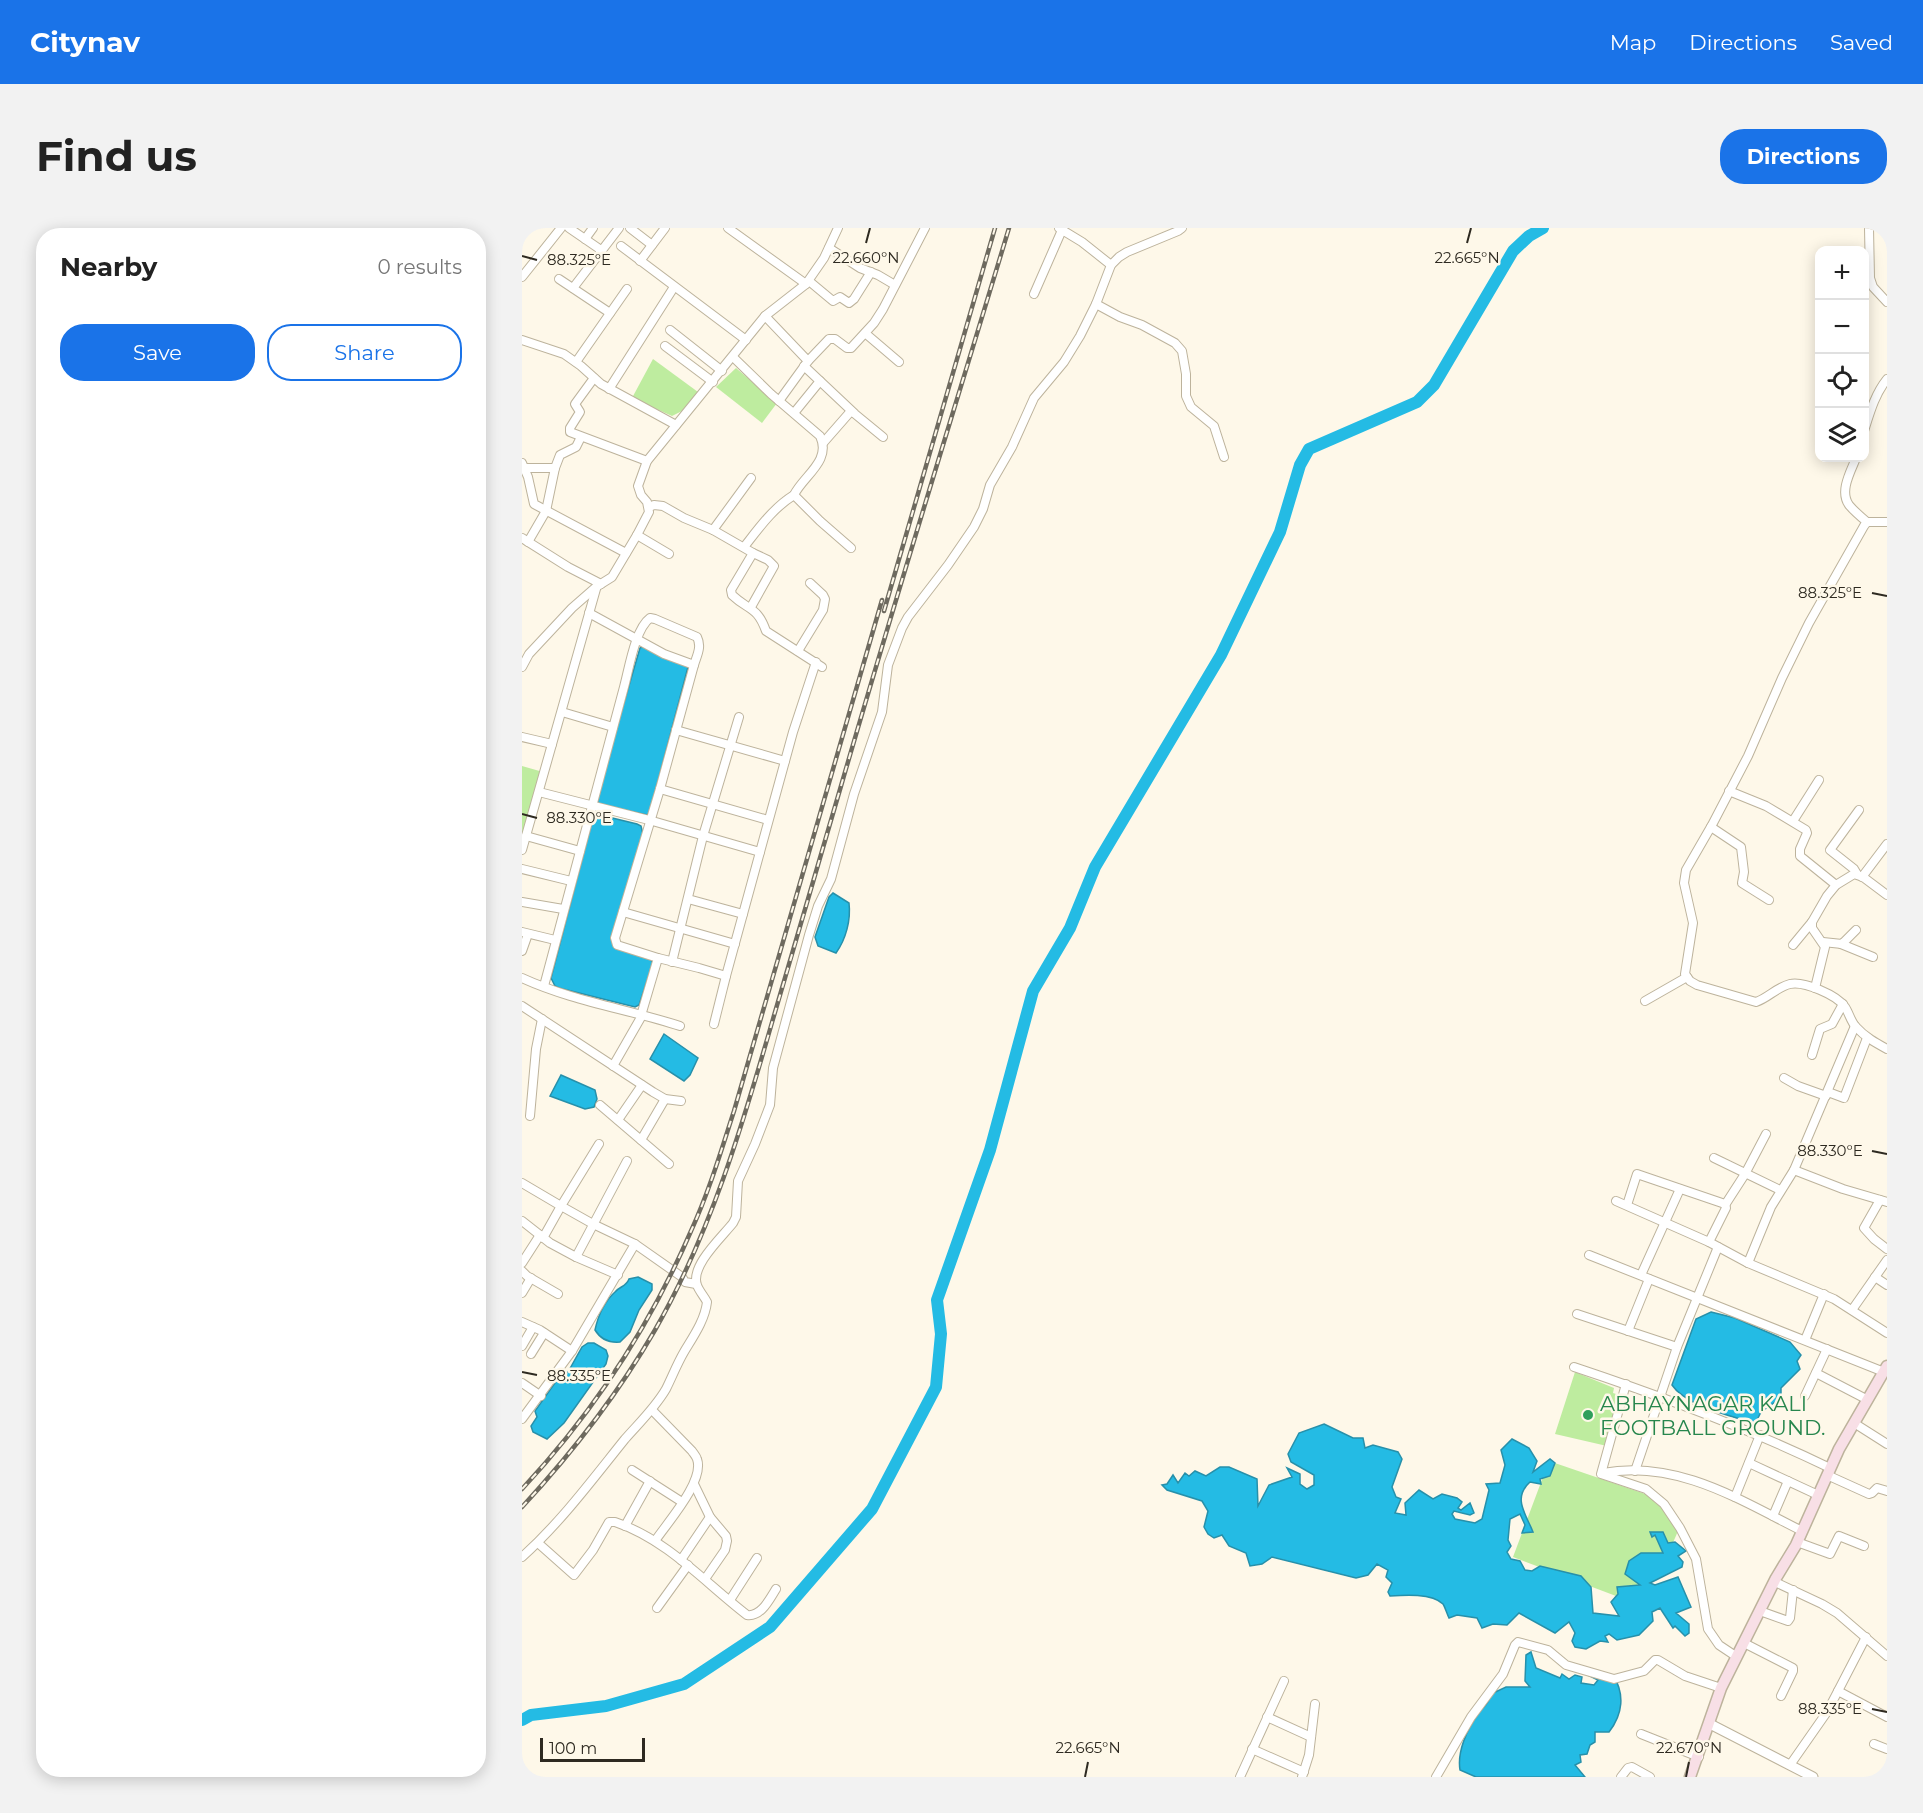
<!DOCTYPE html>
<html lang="en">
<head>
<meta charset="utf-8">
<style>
  body { margin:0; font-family:Montserrat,sans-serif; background:#f2f2f2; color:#222 }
  .controls { position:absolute; right:18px; top:18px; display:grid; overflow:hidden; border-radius:12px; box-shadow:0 3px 15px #0003 }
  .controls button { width:54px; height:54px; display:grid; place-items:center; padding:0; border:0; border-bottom:2px solid #e0e0e0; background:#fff; color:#222; font:30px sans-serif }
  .scale { position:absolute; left:18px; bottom:15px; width:105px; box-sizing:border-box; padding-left:6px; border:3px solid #2e2a21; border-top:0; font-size:16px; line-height:21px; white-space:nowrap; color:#2e2a21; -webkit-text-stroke:4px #fef8e9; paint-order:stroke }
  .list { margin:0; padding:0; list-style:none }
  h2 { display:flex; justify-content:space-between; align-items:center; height:78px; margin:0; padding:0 24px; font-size:26px }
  h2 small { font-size:20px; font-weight:400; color:#767676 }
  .actions { display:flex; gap:12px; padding:18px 24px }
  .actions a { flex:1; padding:14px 0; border:2px solid #1a73e8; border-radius:24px; text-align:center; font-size:21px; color:#1a73e8 }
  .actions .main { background:#1a73e8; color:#fff }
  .icon { flex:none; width:33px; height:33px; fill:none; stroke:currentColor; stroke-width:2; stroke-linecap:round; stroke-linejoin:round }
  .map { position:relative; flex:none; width:1365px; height:1549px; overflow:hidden; border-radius:24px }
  header { display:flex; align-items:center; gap:36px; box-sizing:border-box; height:84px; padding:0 30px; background:#1a73e8; color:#fff }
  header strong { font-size:28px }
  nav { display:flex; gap:33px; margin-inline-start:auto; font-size:21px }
  .intro { display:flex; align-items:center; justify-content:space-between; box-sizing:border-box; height:144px; padding:0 36px }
  h1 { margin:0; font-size:42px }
  .button { padding:15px 27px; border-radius:24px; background:#1a73e8; color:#fff; font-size:21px; font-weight:700 }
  main { display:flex; gap:36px; padding:0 36px }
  aside { flex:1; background:#fff; border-radius:24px; box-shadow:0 3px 15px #0003 }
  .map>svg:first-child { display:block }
</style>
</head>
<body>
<header>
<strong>Citynav</strong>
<nav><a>Map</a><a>Directions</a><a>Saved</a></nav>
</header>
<div class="intro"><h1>Find us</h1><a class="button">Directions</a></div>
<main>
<aside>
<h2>Nearby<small>0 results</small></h2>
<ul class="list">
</ul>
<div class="actions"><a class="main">Save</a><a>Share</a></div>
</aside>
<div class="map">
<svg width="1365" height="1549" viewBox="0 0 1365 1549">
  <rect width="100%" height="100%" fill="#fef8e9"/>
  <g fill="#beec9f">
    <path d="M131,131L176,164L160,183L150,188L110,170Z"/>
    <path d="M214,140L255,175L240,195L194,159Z"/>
    <path d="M0,538L21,544L2,606L0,605Z"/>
    <path d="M1053,1144L1092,1160L1091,1165L1097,1167L1085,1218L1033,1206Z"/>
    <path d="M1027,1233L1135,1270L1156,1303L1135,1352L1094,1368L991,1329Z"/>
  </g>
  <g fill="#24bbe4" stroke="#2790aa" stroke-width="1.5">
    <path d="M122,418L166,439L128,584L125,587L76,576L75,567L118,420Z"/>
    <path d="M78,587L115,596L119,598L121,606L92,719L126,728L131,735L117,777L113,779L37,760L33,758L29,750L71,589Z"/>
    <path d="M311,665L327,675C329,692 324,711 314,725L296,718L293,709L307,669Z"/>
    <path d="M142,806L176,830L168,847L162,853L128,831Z"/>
    <path d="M39,847L73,862L75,871L72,879L63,881L28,868Z"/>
    <path d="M116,1049L130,1056V1062L117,1082L108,1104L98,1114C87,1115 79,1112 73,1102C76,1088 82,1074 93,1064C98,1058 104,1059 107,1051Z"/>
    <path d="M1189,1084L1213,1090L1268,1114L1279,1127L1275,1133L1278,1141L1259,1160V1170L1239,1184L1234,1194H1228C1206,1187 1163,1177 1150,1157L1174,1091Z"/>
    <path d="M66,1115H72L84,1122L86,1128L84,1136L42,1195L25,1211L11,1204L9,1198L15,1189L13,1183L35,1152L46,1144L60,1119Z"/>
    <path d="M802,1196L831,1210H841L843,1220L851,1217L876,1224L880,1231L870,1259L874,1269L879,1271L873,1285L884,1287L883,1275L897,1262L911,1271L920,1266L935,1270L940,1274L936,1280L939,1282L948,1275L952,1285L948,1287L932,1283L930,1286L933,1291L953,1295L960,1291L967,1262L964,1256L978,1255L983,1237L979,1222L990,1211L1007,1220L1015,1233L1011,1244L1028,1231L1033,1235L1028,1248L1018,1251L1019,1256L1008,1254C990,1270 1004,1286 1011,1304L1000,1305L1003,1297L998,1286L988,1291L986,1312L989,1318L985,1324L989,1331L998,1333L1003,1342L1010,1343L1018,1338L1059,1348L1069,1359L1071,1385L1097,1388L1089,1374L1096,1366L1095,1359L1118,1357L1103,1346L1107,1333L1119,1325H1141L1133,1307L1130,1309L1128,1304H1141L1146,1315L1153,1314L1164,1323L1156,1328L1161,1334L1160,1339L1128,1355L1133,1357L1156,1349L1169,1379L1154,1385L1167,1396V1405L1163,1408L1153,1398L1151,1400L1138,1380L1130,1384L1131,1393L1117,1407L1095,1412L1087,1406L1083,1408L1086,1414L1078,1413L1064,1421L1053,1419L1050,1413L1053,1405L1047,1394L1033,1405L997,1385L985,1397L971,1396L960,1400L955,1390L935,1387L927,1390C925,1386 923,1379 921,1376C910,1365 882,1367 868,1368L866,1364L870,1355L864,1349L866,1342L855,1336L846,1347L834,1350L750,1329L740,1336L728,1338L724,1325L707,1318L700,1307L692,1310L686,1306L682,1299L686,1283L680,1273L645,1262L640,1257L645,1256L651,1247L656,1255L663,1245L667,1248L673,1243L684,1248L698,1239H707L735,1251L736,1278L747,1257L770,1249L765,1240L778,1246V1256L785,1261L792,1257V1247L769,1234L766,1226L777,1205Z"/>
    <path d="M1009,1424L1014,1440L1038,1450L1040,1446L1047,1451L1053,1447L1060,1449L1059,1455L1072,1457L1076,1452L1068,1448L1091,1447C1103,1466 1101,1486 1087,1504H1073V1514L1068,1517L1065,1526L1058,1527L1059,1534L1053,1537L1063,1549H954L938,1542C935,1524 945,1501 956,1486C962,1477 966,1478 969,1466L984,1459H1008L1003,1453L1004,1427Z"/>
  </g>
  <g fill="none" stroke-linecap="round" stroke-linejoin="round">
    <path stroke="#24bbe4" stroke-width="12" d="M0,1492L9,1487L84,1478L162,1456L248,1399L350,1281L414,1159L419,1106L415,1072L468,922L511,763L548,700L573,639L699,427L758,304L778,237L787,221L895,174L912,157L991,23L1007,8L1021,0"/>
    <g stroke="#bdb39c" stroke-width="10">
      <g id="minor">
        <path d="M47,0L79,22"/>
        <path d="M108,0L130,17"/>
        <path d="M206,0L284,56"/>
        <path d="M537,0L560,14L589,37"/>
        <path d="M1347,0L1348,50L1351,59L1365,74"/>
        <path d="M63,11L71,0"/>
        <path d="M99,18L224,112"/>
        <path d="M307,20L338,40L356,47L373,57"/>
        <path d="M118,33L143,0"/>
        <path d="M0,49L39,0"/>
        <path d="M37,51L88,85"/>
        <path d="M287,53L311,73L318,69L327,75L332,71L349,44"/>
        <path d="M51,60L97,0"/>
        <path d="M512,66L540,2"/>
        <path d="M574,76L598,89L620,97L653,115L660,123L664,146V168L669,179L692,198L702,229"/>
        <path d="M243,88L286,133"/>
        <path d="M148,102L200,143"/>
        <path d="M343,105L377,134"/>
        <path d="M0,112L42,126L59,138L79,156L154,197"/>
        <path d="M143,118L191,154"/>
        <path d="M211,129L249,166L298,208C310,233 281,248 272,267L298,293L329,320"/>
        <path d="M54,134L105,61"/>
        <path d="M282,138L333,186L361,209"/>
        <path d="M72,150L53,176L58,184L48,200V204L125,233"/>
        <path d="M87,161L152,59"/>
        <path d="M257,173L286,133L307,111H313L325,120H329L352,95L361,81L403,0"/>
        <path d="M272,185L298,153"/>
        <path d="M1342,203C1348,184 1353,166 1365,151"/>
        <path d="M301,215L329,183"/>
        <path d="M1334,230C1329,243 1317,263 1327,277C1332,283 1339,289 1345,294"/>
        <path d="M0,235L6,249L12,276L104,325"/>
        <path d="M2,240H33"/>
        <path d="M127,279L132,277L141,278L162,290L191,302L231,325L209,362L210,367C227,383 235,378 244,403L300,439"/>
        <path d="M1365,294H1345L1342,298L1287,395L1260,450L1226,528L1190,597L1164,642L1162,655L1171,695L1163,746L1168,753L1175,757L1234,774C1246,770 1255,759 1268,756C1282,753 1315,767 1323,779C1327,785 1329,794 1334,799C1343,809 1354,815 1365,821"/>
        <path d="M191,302L229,250"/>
        <path d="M115,307L147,326"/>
        <path d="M0,310L46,339L79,356"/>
        <path d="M6,314L24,283L33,240L38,227L54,219L59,209"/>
        <path d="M222,319C237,300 251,280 272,267"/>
        <path d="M229,379L252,338L246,332L231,325"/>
        <path d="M67,385L142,426L172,437L138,561L93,710L95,717L136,730L118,791L91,838"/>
        <path d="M276,423L301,382L303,371L301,367L288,355"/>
        <path d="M0,439L7,426L50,380L74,359L90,349L115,307L127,284L125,274L119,267L116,258L125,233L243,88L284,56L302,30L316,0"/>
        <path d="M40,484L91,499"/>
        <path d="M154,502L263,533"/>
        <path d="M0,509L30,516"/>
        <path d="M138,561L246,592"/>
        <path d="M1207,563L1244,578L1284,602L1285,605L1278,621V628L1314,657"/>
        <path d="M17,564L127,592L238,624L204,748L177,740L136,730"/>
        <path d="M1271,593L1297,552"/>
        <path d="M1189,599L1219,619L1222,644L1220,655L1247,672"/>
        <path d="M4,608L58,623"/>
        <path d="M0,622L74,361"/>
        <path d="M238,624L271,504L294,434"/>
        <path d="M0,641L49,653"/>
        <path d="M1335,646L1332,641L1308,622L1337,582"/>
        <path d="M1340,649L1365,616"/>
        <path d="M166,671L221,686"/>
        <path d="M0,674L41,681"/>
        <path d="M101,684L213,716"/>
        <path d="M0,704L33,712"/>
        <path d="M1301,714L1320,716L1334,702"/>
        <path d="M1319,716L1351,729"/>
        <path d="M1271,717L1290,694"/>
        <path d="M0,723L6,706"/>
        <path d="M150,734L181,608L217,489"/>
        <path d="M0,750C50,773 106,781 158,798"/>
        <path d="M22,758L102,459C107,441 113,401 128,390L133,391L175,409C180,419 175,427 172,437"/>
        <path d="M1293,760L1303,719L1290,700V694L1305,668L1314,657L1332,646L1341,649L1365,667"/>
        <path d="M1123,773L1165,749"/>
        <path d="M0,778L131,864L143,871L159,873"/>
        <path d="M192,796L204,748"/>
        <path d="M1290,827L1298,801L1310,796L1321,776"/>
        <path d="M1262,850L1276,858L1304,868"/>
        <path d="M1306,864L1322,870L1345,810"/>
        <path d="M78,877L147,936"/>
        <path d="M8,888L14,821L20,791"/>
        <path d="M96,892L120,857"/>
        <path d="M119,912L143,871"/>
        <path d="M1192,930L1258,962"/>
        <path d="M1272,942L1333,798"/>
        <path d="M0,955L39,978L21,1010"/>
        <path d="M1358,972L1342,1000L1352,1011L1365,1021"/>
        <path d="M1094,973L1187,1014L1226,1035L1312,1071L1365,1105"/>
        <path d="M1105,977L1115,946L1203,976L1204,980L1187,1014"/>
        <path d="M1203,977L1223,946L1244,906"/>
        <path d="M0,993L28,1015L54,1029L96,1047"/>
        <path d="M113,1016L160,1049L163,1054L174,1056"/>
        <path d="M1067,1027L1362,1144"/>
        <path d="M54,1029L105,933"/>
        <path d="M0,1035L18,1007"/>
        <path d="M1226,1035L1249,979L1272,942L1321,961L1365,974"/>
        <path d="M0,1043L5,1048L36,1066"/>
        <path d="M1119,1047L1158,961"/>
        <path d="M1353,1049L1365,1057"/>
        <path d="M0,1065L9,1050"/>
        <path d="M1330,1082L1365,1032"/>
        <path d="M1055,1086L1155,1119"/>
        <path d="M0,1094L18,1102L50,1123"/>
        <path d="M1106,1103L1127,1051"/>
        <path d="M1283,1112L1302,1066"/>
        <path d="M0,1118L11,1099"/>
        <path d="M9,1126L22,1105"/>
        <path d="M1052,1139C1139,1168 1226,1200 1308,1240"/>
        <path d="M1294,1145L1346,1172"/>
        <path d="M0,1155L19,1168"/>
        <path d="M1104,1156L1079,1246L1124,1261L1142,1276L1158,1300L1174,1331L1186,1401L1197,1417L1215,1429"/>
        <path d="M1283,1168L1305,1121"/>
        <path d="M130,1182L170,1223C172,1226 174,1228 175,1231C183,1253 145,1295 133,1313"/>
        <path d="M0,1191L50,1123L113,1016L71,996L39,978L77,916"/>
        <path d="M1332,1195L1365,1216"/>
        <path d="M1227,1235L1296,1267"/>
        <path d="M110,1242L160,1274"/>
        <path d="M1113,1243L1155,1119L1196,1019"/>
        <path d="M1081,1245C1154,1231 1218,1272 1280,1303"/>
        <path d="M1305,1247L1347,1266L1350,1265L1355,1260L1365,1263"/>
        <path d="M172,1256L188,1289L204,1308L205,1313L203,1322L183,1351"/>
        <path d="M1213,1269L1238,1207"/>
        <path d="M1251,1288L1266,1253"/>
        <path d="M103,1298L128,1253"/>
        <path d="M1275,1314L1308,1326L1317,1308L1342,1318"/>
        <path d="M16,1315L52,1347L71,1322L87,1294H93C146,1312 182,1354 225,1387C239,1389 247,1372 254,1361"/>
        <path d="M0,1329C39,1294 70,1252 103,1211C117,1195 133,1180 144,1161C150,1149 155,1136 162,1124C171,1109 183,1092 185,1074C182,1068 177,1063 175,1057C168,1038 200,1009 211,995L214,989L216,953L233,916L248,877L251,840L287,707L296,678L309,651L332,566L360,484L366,437L380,400L386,389L426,337L452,299L461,281L468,257L490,219L512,170L542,134L558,108L574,76L589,37L597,29L605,24L656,3L660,0"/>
        <path d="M159,1332L188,1289"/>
        <path d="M1253,1354L1300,1376L1315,1385L1365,1428"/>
        <path d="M208,1372L235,1330"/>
        <path d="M135,1380L166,1337"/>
        <path d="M1238,1383L1266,1393L1268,1390L1271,1362"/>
        <path d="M1222,1415L1271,1440V1443L1259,1468"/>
        <path d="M1316,1463L1344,1409"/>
        <path d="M745,1489L789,1509"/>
        <path d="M1119,1506L1177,1529"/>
        <path d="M1352,1516L1365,1521"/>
        <path d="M730,1521L782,1544"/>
        <path d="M1268,1537L1305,1484L1316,1463L1365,1489"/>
        <path d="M718,1549L762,1453"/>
        <path d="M780,1549L787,1527L793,1476"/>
        <path d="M914,1549L949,1489L981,1446L993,1417L996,1414L1026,1422L1044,1437L1092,1451L1122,1443L1133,1432H1136L1163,1448L1199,1460"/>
        <path d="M1099,1549L1106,1540L1110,1539L1128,1549"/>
      </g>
    </g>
    <g stroke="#bdb39c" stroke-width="11">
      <path id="tertiary" d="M1188,1496L1291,1549"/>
    </g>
    <g stroke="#bdb39c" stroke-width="13">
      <path id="secondary" d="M1168,1549L1199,1460L1254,1350L1274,1317L1317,1221L1365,1138"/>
    </g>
    <use href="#minor" stroke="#fff" stroke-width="8"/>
    <use href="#tertiary" stroke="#fff" stroke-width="9"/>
    <use href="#secondary" stroke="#f8dfe6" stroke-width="10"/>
    <g stroke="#6e6a5f" stroke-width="4.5">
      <g id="rail">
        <path d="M362,383L473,0"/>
        <path d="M0,1261C71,1185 128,1098 169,1003C187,964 199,923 212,883L360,372"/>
        <path d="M0,1279C50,1225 96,1166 133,1102C189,1004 220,899 251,791C274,714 296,636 319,558C373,371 431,186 487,0"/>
      </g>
    </g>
    <use href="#rail" stroke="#fef8e9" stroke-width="2" stroke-dasharray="7" stroke-linecap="butt"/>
  </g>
  <path fill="none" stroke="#2e2a21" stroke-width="2" d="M344,15L348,0M945,15L949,0M0,28L15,32M1350,365L1365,368M0,586L15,590M1350,923L1365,926M0,1144L15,1147M1350,1481L1365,1484M563,1549L566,1534M1164,1549L1167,1534"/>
  <circle fill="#2e9e5b" stroke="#fef8e9" stroke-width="2" cx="1066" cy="1187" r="6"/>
  <g text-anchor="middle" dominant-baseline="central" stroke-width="5" stroke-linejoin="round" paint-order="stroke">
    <g font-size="21" fill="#27864d" stroke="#fef8e9" text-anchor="start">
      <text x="1078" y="1175">ABHAYNAGAR KALI<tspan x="1078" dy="24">FOOTBALL GROUND.</tspan></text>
    </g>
  </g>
  <g font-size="15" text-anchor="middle" fill="#2e2a21" stroke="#fef8e9" stroke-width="5" stroke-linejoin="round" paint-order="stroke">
    <text x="344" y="35">22.660°N</text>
    <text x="945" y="35">22.665°N</text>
    <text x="57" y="37">88.325°E</text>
    <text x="1308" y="370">88.325°E</text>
    <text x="57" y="595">88.330°E</text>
    <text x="1308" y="928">88.330°E</text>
    <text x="57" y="1153">88.335°E</text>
    <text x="1308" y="1486">88.335°E</text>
    <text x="566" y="1525">22.665°N</text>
    <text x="1167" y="1525">22.670°N</text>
  </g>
</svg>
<div class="controls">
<button>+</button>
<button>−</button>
<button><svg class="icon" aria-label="locate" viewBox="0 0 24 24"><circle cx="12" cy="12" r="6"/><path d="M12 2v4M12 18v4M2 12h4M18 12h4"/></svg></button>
<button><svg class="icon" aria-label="layers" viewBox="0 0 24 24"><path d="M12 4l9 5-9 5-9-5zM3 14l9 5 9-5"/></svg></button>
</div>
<div class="scale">100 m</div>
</div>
</main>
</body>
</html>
